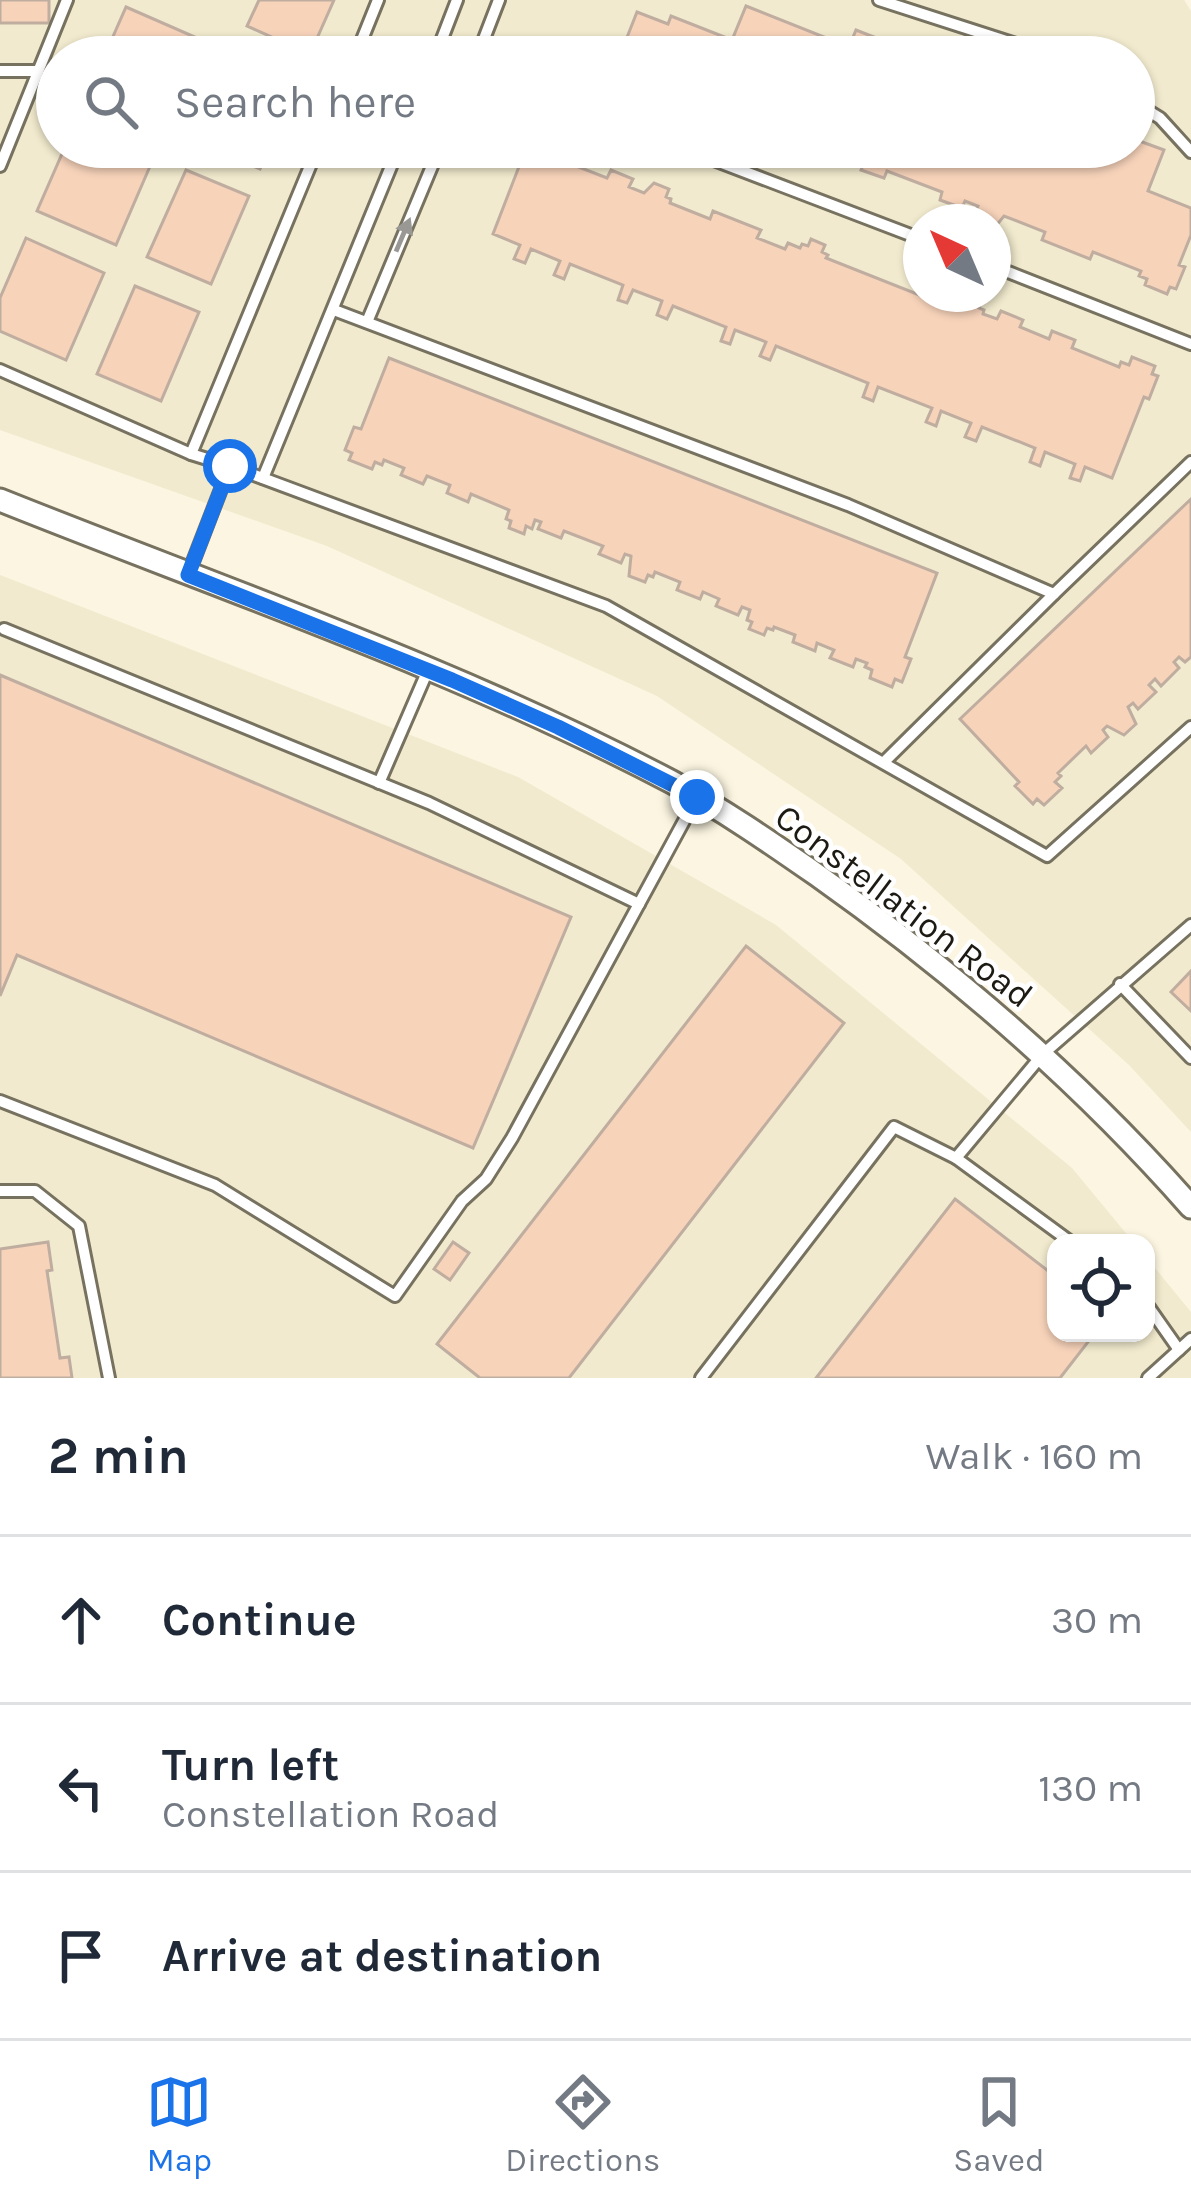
<!DOCTYPE html>
<html lang="en">
<head>
<meta charset="utf-8">
<style>
  body { margin:0; font-family:Karla,sans-serif; background:#f2f2f3; color:#1f2937 }
  .controls { position:absolute; right:36px; bottom:36px; display:grid; overflow:hidden; border-radius:24px; box-shadow:0 3px 9px #0004 }
  .controls button { width:108px; height:108px; display:grid; place-items:center; padding:0; border:0; border-bottom:3px solid #e0e1e3; background:#fff; color:#1f2937; font:60px sans-serif }
  .compass { position:absolute; left:903px; top:204px; width:108px; height:108px; border-radius:50%; background:#fff; box-shadow:0 3px 9px #0004; rotate:316deg }
  .stop { position:absolute; width:36px; height:36px; margin:-27px; border:9px solid #1a73e8; border-radius:50%; background:#fff }
  .stop.end { background:#1a73e8; border-color:#fff; box-shadow:0 3px 12px #0008 }
  .list { margin:0; padding:0; list-style:none }
  h2 { display:flex; justify-content:space-between; align-items:center; height:156px; margin:0; padding:0 48px; font-size:51px }
  h2 small { font-size:39px; font-weight:400; color:#747a83 }
  .list li { display:grid; grid-template-columns:78px 1fr auto; gap:36px; align-items:center; box-sizing:border-box; height:168px; padding:0 48px; border-top:3px solid #e0e1e3 }
  .list b { display:block; font-size:45px; white-space:nowrap }
  .list p { margin:0; font-size:39px; white-space:nowrap; color:#747a83 }
  .list em { font-size:39px; font-style:normal; color:#747a83 }
  .icon { flex:none; width:66px; height:66px; fill:none; stroke:currentColor; stroke-width:2; stroke-linecap:round; stroke-linejoin:round }
  .map { position:relative; flex:none; width:1191px; height:1378px; overflow:hidden }
  .search { position:absolute; background:#fff; box-shadow:0 3px 9px #0004; left:36px; right:36px; top:36px; height:132px; display:flex; align-items:center; gap:30px; box-sizing:border-box; padding:0 42px; border-radius:66px; color:#747a83; font-size:45px }
  .sheet { height:660px; background:#fff }
  nav { display:flex; justify-content:space-around; align-items:center; box-sizing:border-box; height:168px; border-top:3px solid #e0e1e3; background:#fff; font-size:33px; color:#747a83 }
  nav a { display:grid; justify-items:center; gap:6px }
  nav .on { color:#1a73e8 }
  .map>svg:first-child { display:block }
</style>
</head>
<body>
<div class="map">
<svg width="1191" height="1378" viewBox="0 0 1191 1378">
  <rect width="100%" height="100%" fill="#fbf5e1"/>
  <g fill="#f1eace" fill-rule="evenodd">
    <path d="M0,0H1184L1191,11V1132L1129,1065L901,859L657,696L327,546L0,430ZM57,57H1134V147H57ZM921,222H993V294H921Z"/>
    <path d="M0,575L518,777L776,925L1072,1168L1134,1243H1056V1333H1146V1257L1191,1312V1378H0Z"/>
  </g>
  <g fill="#f7d3ba" stroke="#bfada0" stroke-width="3">
    <rect x="0" y="0" width="49" height="23"/>
    <path d="M259,0H334L310,54L247,26Z"/>
    <path d="M746,6L849,47L856,30L925,57H612L618,42L624,45L637,12L668,24L671,16L732,40Z"/>
    <path d="M126,7L204,41L197,57H104Z"/>
    <path d="M1134,139L1164,150L1148,191L1191,208V235L1179,265L1185,267L1176,289L1170,287L1167,294L1145,285L1147,279L1139,276L1141,271L1093,252L1090,259L1042,240L1045,232L1004,216L995,227L993,222L980,221L983,214L976,211L978,206L965,201L962,208L940,200L942,192L887,171L884,178L861,170L865,161L850,156L840,166L825,160L828,153L822,151L824,147H1134Z"/>
    <path d="M65,147H132L154,157L116,245L37,211Z"/>
    <path d="M209,147H270L260,169Z"/>
    <path d="M520,147H554L552,151L560,155L558,159L607,178L611,170L633,179L629,187L644,193L654,183L669,189L666,197L671,199L670,203L710,219L713,211L761,230L757,238L785,249L788,243L800,248L802,244L808,246L811,239L825,245L822,252L828,255L826,258L942,304L944,298L964,302L967,294L982,300L979,308L984,310L983,314L997,319L1001,311L1023,320L1020,327L1049,339L1052,331L1075,340L1072,348L1119,367L1121,362L1129,365L1132,357L1155,366L1152,374L1158,376L1149,399L1144,397L1112,478L1085,467L1080,481L1070,478L1075,464L1045,452L1040,466L1030,462L1035,448L982,427L976,441L965,437L971,423L941,411L936,426L926,422L932,408L878,387L873,401L863,397L868,383L776,346L770,360L760,356L766,342L735,330L730,344L721,341L726,327L673,306L667,319L657,315L662,301L633,290L627,303L618,300L623,285L570,264L564,279L554,275L560,261L531,249L525,263L514,259L520,245L493,234L520,164L514,162Z"/>
    <path d="M186,170L249,196L211,284L147,257Z"/>
    <path d="M26,238L104,273L66,360L0,331V298Z"/>
    <path d="M135,286L199,312L161,401L97,374Z"/>
    <path d="M389,358L937,573L905,657L911,659L902,682L895,679L892,687L870,678L872,670L865,667L867,663L856,659L853,667L830,658L834,650L817,643L815,651L793,642L795,635L774,627L773,630L767,628L764,635L749,629L752,622L747,620L750,610L742,607L738,615L716,606L719,599L703,592L700,599L677,590L680,582L655,572L653,577L648,575L645,582L629,576L631,556L625,554L621,563L599,554L603,546L564,531L561,538L538,529L541,522L535,520L532,529L526,526L524,534L509,528L511,521L506,519L509,510L471,494L468,502L447,493L450,485L427,476L423,484L401,475L404,468L384,460L382,465L375,462L372,469L349,460L352,453L345,450L354,427L361,429Z"/>
    <path d="M1191,499V657L1185,662L1179,657L1174,662L1179,668L1161,686L1155,679L1149,685L1156,692L1138,709L1133,703L1128,707L1136,724L1124,735L1107,726L1103,730L1108,737L1091,753L1086,746L1058,773L1061,776L1055,782L1062,788L1044,805L1037,799L1033,804L1015,786L1019,782L960,719Z"/>
    <path d="M0,675L571,917L473,1148L17,955L0,996Z"/>
    <path d="M746,946L844,1023L569,1378H480L437,1344Z"/>
    <path d="M1191,971V1011L1171,992Z"/>
    <path d="M955,1199L1056,1277V1333H1095L1060,1378H816Z"/>
    <path d="M48,1242L52,1270L47,1271L60,1358L69,1357L72,1378H0V1249Z"/>
    <path d="M453,1242L469,1253L450,1280L434,1269Z"/>
  </g>
  <g fill="none" stroke-linecap="round" stroke-linejoin="round">
    <g stroke="#777260" stroke-width="16">
      <g id="service">
        <path d="M879,0L1056,57"/>
        <path d="M355,57L378,0"/>
        <path d="M435,57L457,0"/>
        <path d="M477,57L499,0"/>
        <path d="M0,71H38"/>
        <path d="M1134,102L1160,118L1191,152"/>
        <path d="M680,147L921,239"/>
        <path d="M0,166L67,0"/>
        <path d="M993,266L1191,344"/>
        <path d="M334,310L848,505L1054,594L1191,462"/>
        <path d="M367,322L440,147"/>
        <path d="M0,370L191,454"/>
        <path d="M230,466L606,606L1047,856L1191,727"/>
        <path d="M263,478L399,147"/>
        <path d="M189,572L230,466L191,454L318,147"/>
        <path d="M4,629L429,803L639,904"/>
        <path d="M884,762L1054,594"/>
        <path d="M379,783L428,670"/>
        <path d="M1120,984L1191,1058"/>
        <path d="M0,1101L215,1185L395,1296L462,1201L486,1179L512,1138L697,797"/>
        <path d="M0,1191H35L79,1226L109,1378"/>
        <path d="M1072,1243L956,1158L1043,1054L1191,925"/>
        <path d="M1146,1303L1179,1350"/>
        <path d="M701,1378L894,1127L956,1158"/>
        <path d="M1148,1378L1191,1339"/>
      </g>
    </g>
    <g stroke="#777260" stroke-width="27">
      <path id="minor" d="M0,500C225,590 457,669 672,782C722,809 771,843 817,875C954,972 1080,1081 1191,1207"/>
    </g>
    <use href="#service" stroke="#fff" stroke-width="10"/>
    <use href="#minor" stroke="#fff" stroke-width="21"/>
  </g>
  <defs><path id="oneway-solid" d="M-6-.8H1V-3.2L6.5 0L1 3.2V.8H-6Z" transform="scale(3)"/></defs>
  <use fill="#999895" href="#oneway-solid" transform="translate(403 235) rotate(-67)"/>
  <g fill="none" stroke-linecap="round" stroke-linejoin="round">
    <path stroke="#1a73e8" stroke-width="15" d="M230,466L188,575L452,680L558,727L697,797"/>
  </g>
  <g text-anchor="middle" dominant-baseline="central" stroke-width="9" stroke-linejoin="round" paint-order="stroke">
    <g font-size="36" fill="#1c1a13" stroke="#fff">
      <text transform="translate(904 906) rotate(37)">Constellation Road</text>
    </g>
  </g>
</svg>
<div class="controls">
<button><svg class="icon" aria-label="locate" viewBox="0 0 24 24"><circle cx="12" cy="12" r="6"/><path d="M12 2v4M12 18v4M2 12h4M18 12h4"/></svg></button>
</div>
<svg class="compass" viewBox="-18 -18 36 36"><path d="M0-13l5 13h-10z" fill="#e53935"/><path d="M0 13l5-13h-10z" fill="#747a83"/></svg>
<div class="stop" style="left:230px;top:466px"></div>
<div class="stop end" style="left:697px;top:797px"></div>
<div class="search"><svg class="icon" aria-label="search" viewBox="0 0 24 24"><circle cx="10" cy="10" r="6"/><path d="M15 15l6 6"/></svg>Search here</div>
</div>
<section class="sheet">
<h2>2 min<small>Walk · 160 m</small></h2>
<ul class="list">
<li><svg class="icon" aria-label="ahead" viewBox="0 0 24 24"><path d="M12 20V5M6 11l6-6 6 6"/></svg><div><b>Continue</b></div><em>30 m</em></li>
<li><svg class="icon" aria-label="left" viewBox="0 0 24 24"><path d="M17 20v-9H6M10 6l-5 5 5 5"/></svg><div><b>Turn left</b><p>Constellation Road</p></div><em>130 m</em></li>
<li><svg class="icon" aria-label="arrive" viewBox="0 0 24 24"><path d="M6 21V4h12l-3 4 3 4H6"/></svg><div><b>Arrive at destination</b></div></li>
</ul>
</section>
<nav>
<a class="on"><svg class="icon" aria-label="map" viewBox="0 0 24 24"><path d="M3 6l6-2 6 2 6-2v14l-6 2-6-2-6 2zM9 4v14M15 6v14"/></svg>Map</a>
<a><svg class="icon" aria-label="directions" viewBox="0 0 24 24"><path d="M12 3l9 9-9 9-9-9zM9 14v-3h6M13 9l2 2-2 2"/></svg>Directions</a>
<a><svg class="icon" aria-label="saved" viewBox="0 0 24 24"><path d="M7 4h10v16l-5-4-5 4z"/></svg>Saved</a>
</nav>
</body>
</html>
